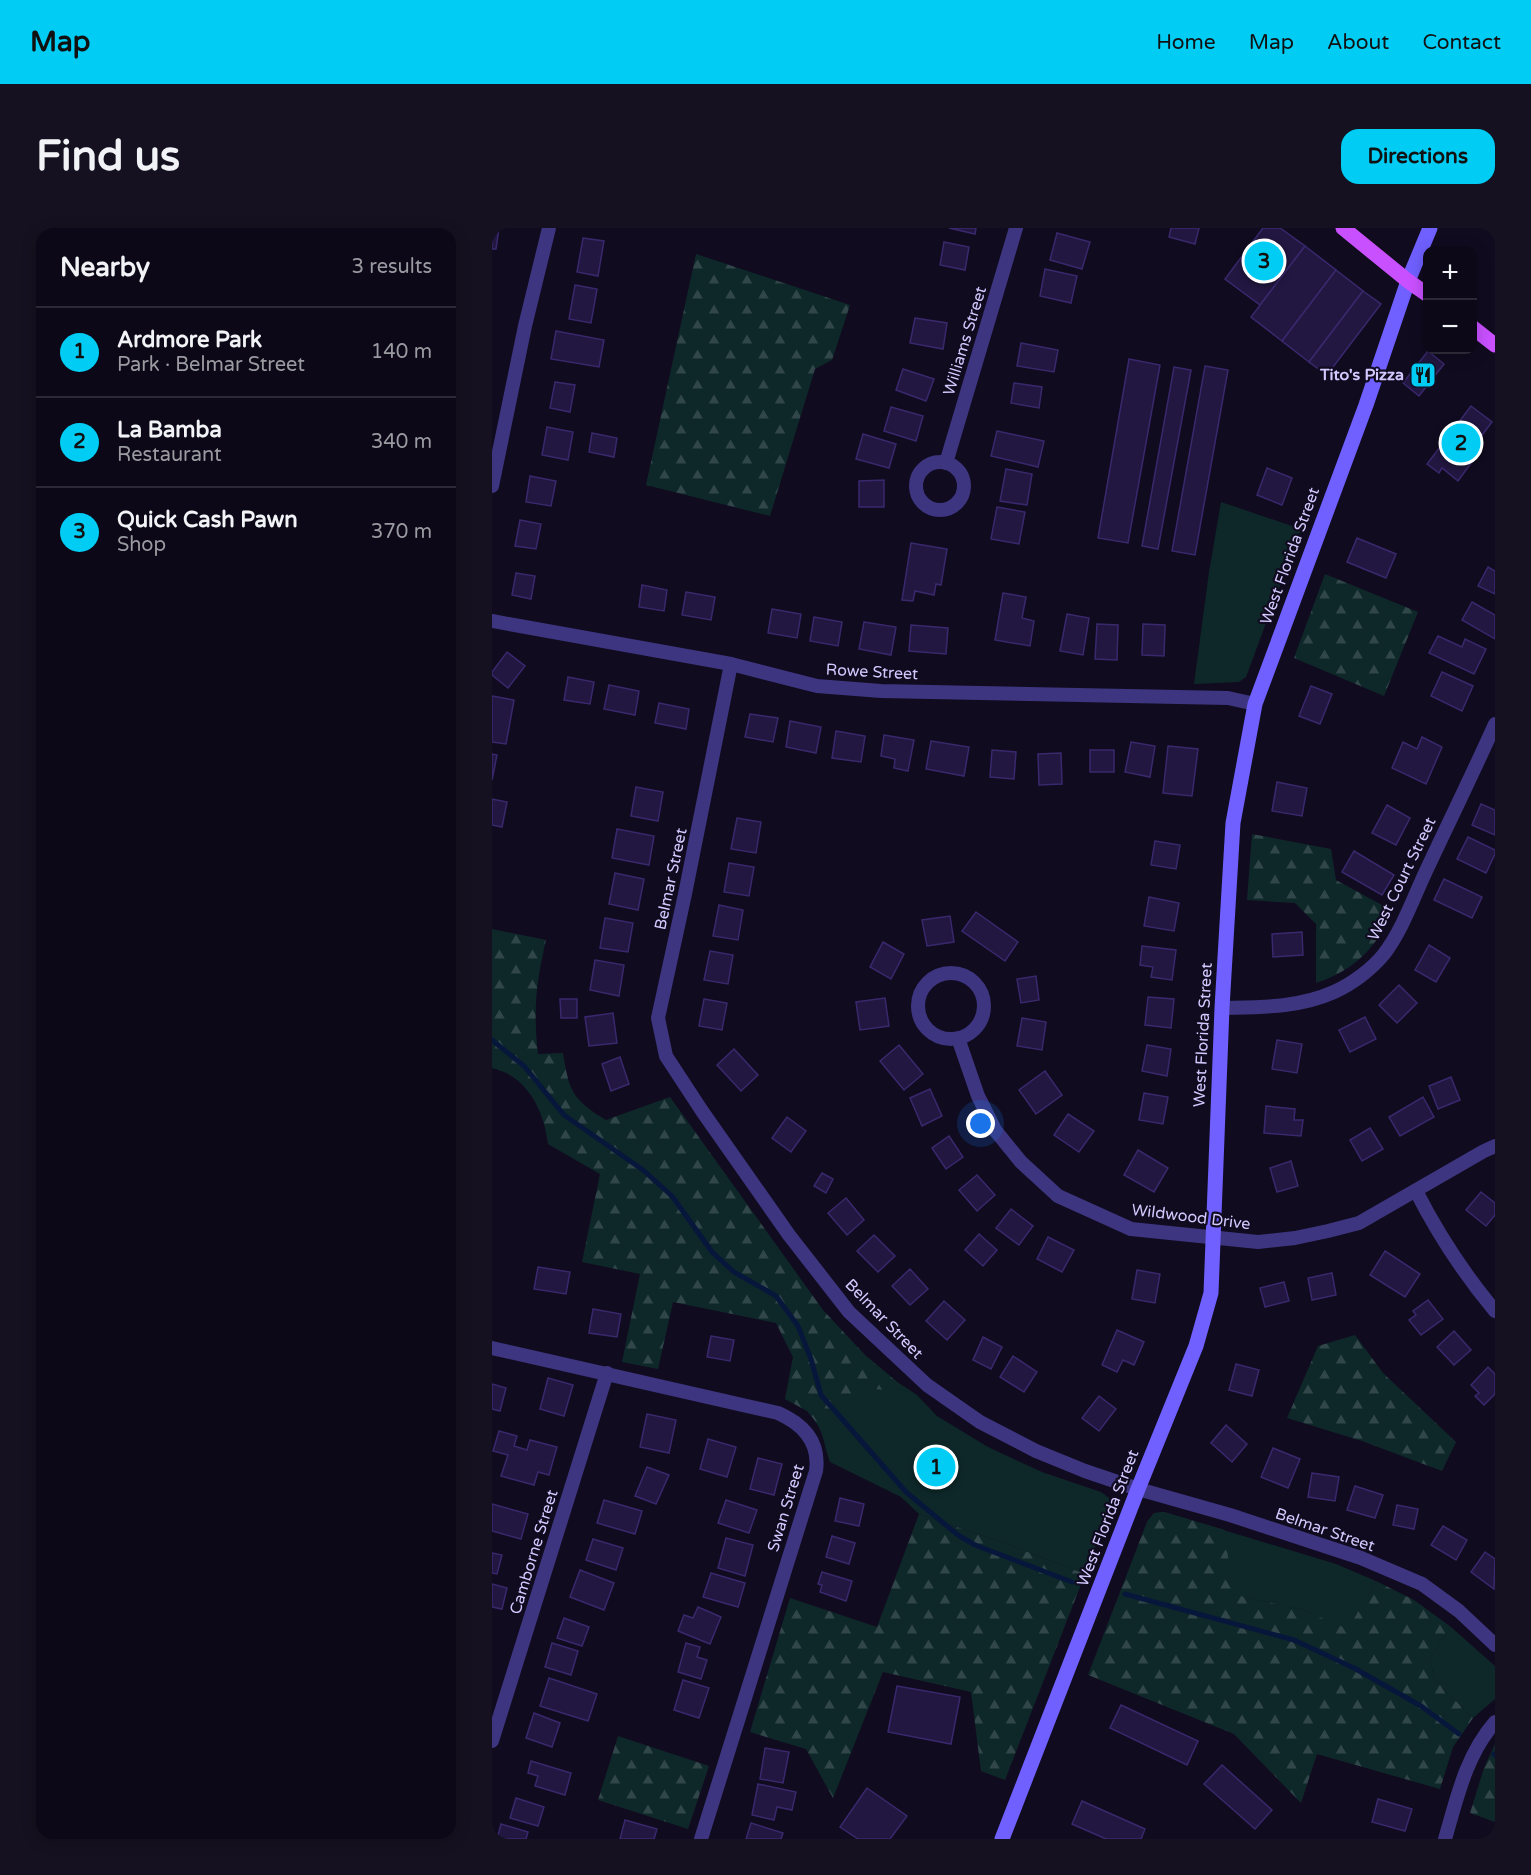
<!DOCTYPE html>
<html lang="en">
<head>
<meta charset="utf-8">
<style>
  body { margin:0; font-family:"Varela Round",sans-serif; background:#151120; color:#f1f3f6 }
  .controls { position:absolute; right:18px; top:18px; display:grid; overflow:hidden; border-radius:12px; box-shadow:0 3px 15px #0003 }
  .controls button { width:54px; height:54px; display:grid; place-items:center; padding:0; border:0; border-bottom:2px solid #2c2936; background:#0c0817; color:#f1f3f6; font:30px sans-serif }
  .you { position:absolute; left:489px; top:896px; width:21px; height:21px; margin:-15px; border:4px solid #fff; border-radius:50%; background:#1a73e8; box-shadow:0 0 0 9px #1a73e833 }
  .badge { display:grid; place-items:center; width:39px; height:39px; border-radius:50%; background:#00ccf4; color:#111; font-size:20px; font-weight:700 }
  .pin { position:absolute; translate:-50% -50%; border:3px solid #fff; box-shadow:0 2px 6px #0006 }
  .list { margin:0; padding:0; list-style:none }
  h2 { display:flex; justify-content:space-between; align-items:center; height:78px; margin:0; padding:0 24px; font-size:26px }
  h2 small { font-size:20px; font-weight:400; color:#9a9aa1 }
  .list li { display:grid; grid-template-columns:39px 1fr auto; gap:18px; align-items:center; box-sizing:border-box; height:90px; padding:0 24px; border-top:2px solid #2c2936 }
  .list b { display:block; font-size:22px; white-space:nowrap }
  .list p { margin:0; font-size:20px; white-space:nowrap; color:#9a9aa1 }
  .list em { font-size:20px; font-style:normal; color:#9a9aa1 }
  .map { position:relative; flex:none; width:1003px; height:1611px; overflow:hidden; border-radius:18px }
  header { display:flex; align-items:center; gap:36px; box-sizing:border-box; height:84px; padding:0 30px; background:#00ccf4; color:#111 }
  header strong { font-size:28px }
  nav { display:flex; gap:33px; margin-inline-start:auto; font-size:21px }
  .intro { display:flex; align-items:center; justify-content:space-between; box-sizing:border-box; height:144px; padding:0 36px }
  h1 { margin:0; font-size:42px }
  .button { padding:15px 27px; border-radius:18px; background:#00ccf4; color:#111; font-size:21px; font-weight:700 }
  main { display:flex; gap:36px; padding:0 36px }
  aside { flex:1; background:#0c0817; border-radius:18px; box-shadow:0 3px 15px #0003 }
  .map>svg:first-child { display:block }
</style>
</head>
<body>
<header>
<strong>Map</strong>
<nav><a>Home</a><a>Map</a><a>About</a><a>Contact</a></nav>
</header>
<div class="intro"><h1>Find us</h1><a class="button">Directions</a></div>
<main>
<aside>
<h2>Nearby<small>3 results</small></h2>
<ul class="list">
<li><span class="badge">1</span><div><b>Ardmore Park</b><p>Park · Belmar Street</p></div><em>140 m</em></li>
<li><span class="badge">2</span><div><b>La Bamba</b><p>Restaurant</p></div><em>340 m</em></li>
<li><span class="badge">3</span><div><b>Quick Cash Pawn</b><p>Shop</p></div><em>370 m</em></li>
</ul>
</aside>
<div class="map">
<svg width="1003" height="1611" viewBox="0 0 1003 1611">
  <defs>
    <pattern id="forest-firs" width="22" height="20" patternUnits="userSpaceOnUse" patternTransform="scale(1.5)"><rect width="22" height="20" fill="#0e2829"/><path d="M5 1l3.5 6h-7zM16 11l3.5 6h-7z" fill="#304649"/></pattern>
  </defs>
  <rect width="100%" height="100%" fill="#100b1f"/>
  <g fill="#0e2829">
    <path d="M729,274L809,301L754,449L747,454L702,456L717,344Z"/>
    <path d="M374,1128L404,1153L425,1167L445,1188L496,1219L550,1244L609,1264L617,1270L619,1279L593,1346L512,1315L427,1286L409,1269L338,1234C330,1211 333,1203 315,1183Z"/>
    <path d="M672,1284L844,1336L884,1353L856,1402L811,1382L739,1366L655,1294L662,1285Z"/>
    <path d="M959,1399L1003,1438V1471L981,1490L942,1451L938,1430Z"/>
  </g>
  <g fill="url(#forest-firs)">
    <path d="M204,26L358,77L340,132L323,141L278,288L154,257Z"/>
    <path d="M833,346L926,384L892,468L802,430Z"/>
    <path d="M760,606L839,621L844,652L901,683C884,720 863,742 824,755V696L803,675L755,672Z"/>
    <path d="M0,701L54,712C44,756 41,781 46,826L71,825C77,862 80,872 114,892L178,869L331,1082L374,1128L404,1153L394,1162L370,1160L324,1194L315,1183L293,1171L301,1129L284,1095L181,1074L166,1141L130,1134L148,1046L90,1034L108,946L56,916C52,883 36,848 0,840Z"/>
    <path d="M863,1107L891,1145L964,1214L950,1243L870,1213L795,1190L826,1118Z"/>
    <path d="M672,1284L733,1302L740,1366L811,1382L856,1401L884,1353L922,1372L959,1399L938,1430L942,1451L981,1490L961,1519L948,1561L825,1526L809,1575L742,1506L596,1447L655,1294L662,1285Z"/>
    <path d="M427,1286L512,1315L593,1346L513,1552L489,1543L479,1464L391,1444L341,1570L314,1521L258,1504L298,1370L385,1399Z"/>
    <path d="M126,1508L217,1538L196,1601L106,1572Z"/>
    <path d="M1003,1516V1594L978,1585L992,1540Z"/>
  </g>
  <g fill="none" stroke-linecap="round" stroke-linejoin="round">
    <g stroke="#07173c" stroke-width="5">
      <path d="M0,812L32,838L72,887L151,942L180,968L220,1024L242,1044L284,1068L306,1098L319,1131L329,1167L414,1264L466,1307L483,1317L580,1354"/>
      <path d="M633,1366L802,1412L862,1440L929,1478L967,1506"/>
      <path d="M1002,1526L1003,1527"/>
    </g>
  </g>
  <g fill="#221740" stroke="#3a286d" stroke-width="1.5">
    <path d="M0,0H7L4,21H0Z"/>
    <path d="M457,0H484L483,6Z"/>
    <path d="M679,0H707L703,16L677,9Z"/>
    <path d="M771,0H788L813,18L768,77L733,51Z"/>
    <path d="M565,5L598,14L590,41L558,32Z"/>
    <path d="M91,10L112,13L106,48L85,44Z"/>
    <path d="M452,14L477,19L473,42L448,37Z"/>
    <path d="M813,18L844,42L790,113L759,89Z"/>
    <path d="M553,41L585,48L579,75L548,68Z"/>
    <path d="M844,42L871,63L817,134L790,113Z"/>
    <path d="M83,57L105,61L99,95L77,91Z"/>
    <path d="M871,63L889,76L835,147L817,134Z"/>
    <path d="M423,90L455,95L451,121L418,115Z"/>
    <path d="M64,103L112,112L107,139L59,131Z"/>
    <path d="M529,115L566,122L562,144L525,138Z"/>
    <path d="M936,123L952,136L927,168L911,155Z"/>
    <path d="M637,131L668,137L636,315L606,310Z"/>
    <path d="M713,138L736,142L703,327L680,323Z"/>
    <path d="M682,139L699,142L666,321L650,318Z"/>
    <path d="M411,141L442,151L434,173L404,162Z"/>
    <path d="M63,154L83,157L78,184L58,180Z"/>
    <path d="M522,155L550,159L547,180L519,175Z"/>
    <path d="M979,178L1000,194L982,218L988,223L966,253L950,240L947,245L935,236Z"/>
    <path d="M399,179L431,188L424,213L392,203Z"/>
    <path d="M55,199L81,204L76,232L50,227Z"/>
    <path d="M505,203L552,213L546,239L499,228Z"/>
    <path d="M100,205L125,210L122,229L97,224Z"/>
    <path d="M371,206L404,216L397,240L364,231Z"/>
    <path d="M775,240L800,250L790,277L765,267Z"/>
    <path d="M514,241L540,246L535,277L508,273Z"/>
    <path d="M38,248L64,253L59,278L34,274Z"/>
    <path d="M392,252V279H367V253Z"/>
    <path d="M505,279L533,284L527,316L499,311Z"/>
    <path d="M28,292L49,296L44,321L23,318Z"/>
    <path d="M865,310L904,326L894,350L855,334Z"/>
    <path d="M419,315L455,321L449,357L444,356L442,367L423,363L421,373L410,372Z"/>
    <path d="M996,339L1003,343V366L986,358Z"/>
    <path d="M24,345L43,348L39,371L20,367Z"/>
    <path d="M150,357L175,362L172,383L147,379Z"/>
    <path d="M194,364L223,369L219,392L190,387Z"/>
    <path d="M511,365L534,369L530,390L542,393L538,418L503,412Z"/>
    <path d="M980,374L1003,387V411L970,392Z"/>
    <path d="M280,381L309,386L305,410L276,405Z"/>
    <path d="M575,386L597,390L591,427L568,423Z"/>
    <path d="M322,389L350,394L346,418L318,413Z"/>
    <path d="M372,394L404,399L399,427L367,421Z"/>
    <path d="M605,396L626,397L625,432L603,431Z"/>
    <path d="M651,396L673,397L672,428L650,427Z"/>
    <path d="M419,397L456,400L454,426L417,423Z"/>
    <path d="M946,408L970,419L973,411L994,421L982,446L937,425Z"/>
    <path d="M15,424L33,438L16,460L0,447V444Z"/>
    <path d="M950,444L981,458L970,483L939,468Z"/>
    <path d="M76,449L102,454L98,476L72,472Z"/>
    <path d="M117,457L147,463L143,487L112,481Z"/>
    <path d="M819,458L840,466L828,496L807,488Z"/>
    <path d="M0,468L22,472L14,516L0,514Z"/>
    <path d="M167,475L197,481L194,501L163,495Z"/>
    <path d="M258,486L286,490L281,514L253,509Z"/>
    <path d="M298,493L329,499L324,525L294,519Z"/>
    <path d="M344,503L373,508L369,534L340,530Z"/>
    <path d="M392,507L422,512L416,543L402,540L403,531L389,528Z"/>
    <path d="M930,509L950,519L934,556L900,540L911,514L925,521Z"/>
    <path d="M439,513L477,519L472,548L434,541Z"/>
    <path d="M639,514L663,518L658,549L633,544Z"/>
    <path d="M676,518L706,521L700,568L671,565Z"/>
    <path d="M500,522L524,524L522,551L498,549Z"/>
    <rect x="598" y="522" width="24" height="22"/>
    <path d="M569,525L570,556L547,557L546,526Z"/>
    <path d="M0,526L5,527L0,552Z"/>
    <path d="M785,554L815,560L810,588L780,583Z"/>
    <path d="M144,559L171,564L166,593L139,588Z"/>
    <path d="M0,571L15,574L10,599L0,597Z"/>
    <path d="M989,576L1003,582V607L980,597Z"/>
    <path d="M895,577L918,590L904,617L880,605Z"/>
    <path d="M245,590L269,594L264,625L239,621Z"/>
    <path d="M125,601L162,608L157,637L120,630Z"/>
    <path d="M976,609L1003,622V626L994,645L965,631Z"/>
    <path d="M663,613L688,617L684,641L659,637Z"/>
    <path d="M862,623L902,647L890,667L850,644Z"/>
    <path d="M237,635L262,639L257,668L232,664Z"/>
    <path d="M123,645L152,651L146,682L117,676Z"/>
    <path d="M952,651L990,669L980,690L942,672Z"/>
    <path d="M657,669L687,675L682,703L652,698Z"/>
    <path d="M227,677L251,682L246,712L221,708Z"/>
    <path d="M484,684L526,714L513,733L470,703Z"/>
    <path d="M458,688L462,714L435,718L430,692Z"/>
    <path d="M113,690L141,695L136,724L108,720Z"/>
    <path d="M810,704L811,727L781,729L780,706Z"/>
    <path d="M391,714L412,726L399,751L378,739Z"/>
    <path d="M937,717L958,730L944,754L923,742Z"/>
    <path d="M650,718L684,722L680,752L659,749L661,739L648,737Z"/>
    <path d="M218,723L241,727L236,756L212,752Z"/>
    <path d="M103,732L132,737L127,768L98,762Z"/>
    <path d="M544,748L547,772L529,775L525,751Z"/>
    <path d="M907,757L925,775L905,795L887,777Z"/>
    <path d="M656,769L682,771L679,800L653,797Z"/>
    <path d="M393,770L397,798L368,802L364,774Z"/>
    <path d="M68,771H85V790H69Z"/>
    <path d="M212,771L235,775L230,802L207,798Z"/>
    <path d="M121,785L125,815L97,818L93,789Z"/>
    <path d="M873,789L884,811L858,824L847,802Z"/>
    <path d="M530,790L554,794L550,822L525,818Z"/>
    <path d="M785,812L810,816L805,845L780,841Z"/>
    <path d="M407,817L431,846L412,862L388,833Z"/>
    <path d="M655,817L679,821L675,848L650,843Z"/>
    <path d="M242,821L266,847L249,863L225,837Z"/>
    <path d="M128,829L137,856L119,863L110,836Z"/>
    <path d="M553,843L570,867L544,886L527,862Z"/>
    <path d="M959,849L968,872L946,881L937,858Z"/>
    <path d="M438,861L450,888L430,898L418,870Z"/>
    <path d="M652,865L676,869L671,896L647,892Z"/>
    <path d="M931,869L942,889L908,908L897,889Z"/>
    <path d="M774,878L803,881L802,892H811L809,908L772,905Z"/>
    <path d="M576,886L602,903L587,924L562,907Z"/>
    <path d="M295,889L314,903L299,924L280,910Z"/>
    <path d="M878,900L891,921L870,933L858,912Z"/>
    <path d="M457,908L471,929L454,941L440,920Z"/>
    <path d="M646,922L676,940L662,964L632,947Z"/>
    <path d="M799,933L806,958L785,964L778,940Z"/>
    <path d="M330,945L341,951L334,965L322,958Z"/>
    <path d="M485,947L503,967L485,983L467,962Z"/>
    <path d="M989,964L1003,975V987L994,998L974,982Z"/>
    <path d="M354,970L372,992L355,1007L336,985Z"/>
    <path d="M519,981L541,998L527,1017L504,1000Z"/>
    <path d="M487,1006L505,1022L491,1038L473,1022Z"/>
    <path d="M382,1007L403,1028L386,1044L365,1023Z"/>
    <path d="M556,1009L582,1022L570,1044L545,1031Z"/>
    <path d="M893,1023L928,1046L913,1069L878,1047Z"/>
    <path d="M46,1039L78,1044L74,1066L42,1061Z"/>
    <path d="M418,1041L436,1061L418,1077L400,1058Z"/>
    <path d="M645,1042L668,1046L663,1075L640,1071Z"/>
    <path d="M840,1045L844,1067L820,1072L816,1050Z"/>
    <path d="M792,1054L797,1073L773,1079L768,1060Z"/>
    <path d="M936,1072L951,1091L929,1107L917,1092L924,1087L921,1083Z"/>
    <path d="M452,1073L473,1092L455,1112L434,1093Z"/>
    <path d="M101,1081L129,1086L125,1109L97,1105Z"/>
    <path d="M625,1102L652,1114L642,1137L631,1132L625,1144L610,1137Z"/>
    <path d="M962,1103L979,1122L962,1137L945,1119Z"/>
    <path d="M219,1108L242,1112L238,1133L215,1129Z"/>
    <path d="M491,1109L510,1119L499,1141L481,1132Z"/>
    <path d="M521,1128L545,1144L532,1164L508,1149Z"/>
    <path d="M744,1136L767,1142L760,1168L737,1162Z"/>
    <path d="M996,1139L1003,1146V1166L992,1177L983,1168L987,1165L979,1157Z"/>
    <path d="M56,1150L81,1157L72,1188L48,1181Z"/>
    <path d="M0,1156L14,1160L8,1183L0,1181Z"/>
    <path d="M607,1168L624,1181L607,1203L590,1190Z"/>
    <path d="M155,1186L184,1192L177,1225L148,1219Z"/>
    <path d="M734,1197L755,1216L740,1234L719,1215Z"/>
    <path d="M7,1203L25,1208L22,1218L35,1222L38,1212L65,1219L57,1247L46,1244L42,1257L9,1248L16,1227L1,1223Z"/>
    <path d="M216,1211L244,1219L235,1249L208,1241Z"/>
    <path d="M781,1220L808,1231L796,1260L769,1249Z"/>
    <path d="M266,1230L290,1236L282,1267L258,1261Z"/>
    <path d="M155,1239L177,1247L164,1276L143,1268Z"/>
    <path d="M820,1245L847,1249L843,1273L816,1269Z"/>
    <path d="M863,1258L891,1267L883,1290L855,1282Z"/>
    <path d="M348,1270L372,1276L367,1298L343,1293Z"/>
    <path d="M112,1272L150,1283L143,1306L105,1295Z"/>
    <path d="M234,1272L265,1282L257,1305L226,1295Z"/>
    <path d="M0,1276L36,1286L29,1311L0,1303Z"/>
    <path d="M905,1277L926,1281L922,1301L901,1297Z"/>
    <path d="M951,1298L975,1312L964,1332L939,1317Z"/>
    <path d="M340,1308L363,1315L357,1336L334,1329Z"/>
    <path d="M234,1310L261,1317L253,1348L226,1340Z"/>
    <path d="M101,1311L131,1320L124,1342L94,1332Z"/>
    <path d="M993,1324L1003,1331L1002,1361L979,1344Z"/>
    <path d="M0,1325L10,1327L5,1346L0,1345Z"/>
    <path d="M88,1342L122,1355L112,1382L78,1369Z"/>
    <path d="M330,1344L360,1353L354,1373L328,1364L330,1357L326,1356Z"/>
    <path d="M219,1345L253,1355L246,1379L211,1369Z"/>
    <path d="M0,1356L15,1360L10,1381L0,1379Z"/>
    <path d="M206,1379L229,1389L218,1416L186,1403L192,1387L201,1390Z"/>
    <path d="M72,1390L97,1399L90,1418L65,1410Z"/>
    <path d="M60,1415L86,1423L79,1447L53,1439Z"/>
    <path d="M194,1415L208,1419L205,1429L215,1432L209,1451L186,1444Z"/>
    <path d="M57,1450L105,1466L96,1493L48,1478Z"/>
    <path d="M191,1452L217,1460L207,1490L182,1482Z"/>
    <path d="M405,1458L468,1469L459,1516L396,1504Z"/>
    <path d="M629,1477L706,1513L695,1537L618,1500Z"/>
    <path d="M42,1485L68,1495L60,1519L34,1510Z"/>
    <path d="M273,1520L297,1524L291,1555L268,1551Z"/>
    <path d="M39,1533L79,1545L73,1567L43,1558L46,1548L36,1545Z"/>
    <path d="M730,1537L780,1582L763,1601L712,1556Z"/>
    <path d="M266,1556L304,1564L300,1582L285,1579L282,1592L260,1587Z"/>
    <path d="M375,1560L415,1588L398,1611H366L348,1599Z"/>
    <path d="M24,1570L52,1579L46,1598L18,1590Z"/>
    <path d="M886,1571L920,1581L913,1603L880,1594Z"/>
    <path d="M590,1573L653,1601L649,1611H614L580,1596Z"/>
    <path d="M133,1592L165,1601L162,1611H128Z"/>
    <path d="M259,1595L291,1605L289,1611H254Z"/>
    <path d="M9,1596L36,1604L34,1611H5Z"/>
  </g>
  <g fill="none" stroke-linecap="round" stroke-linejoin="round">
    <g stroke="#3d357f" stroke-width="14">
      <circle cx="448" cy="258" r="24"/>
      <path d="M454,235L524,0"/>
      <path d="M0,258L33,98L57,0"/>
      <path d="M0,393L239,436L325,458L389,463L736,470L763,476"/>
      <path d="M239,436L193,666L166,790L174,828L210,883L297,1007L357,1084L435,1157L488,1194L544,1223L593,1243L646,1261L738,1287L869,1330L930,1356L967,1383L1003,1417"/>
      <circle cx="459" cy="778" r="33"/>
      <path d="M730,780C768,779 806,780 842,764C860,756 880,741 892,726C911,701 922,668 935,641C958,592 981,545 1003,496"/>
      <path d="M466,810L486,868L503,902L529,934L566,968L639,1001L766,1014L803,1010L836,1003L867,995L992,923L1003,918"/>
      <path d="M924,963C946,1006 972,1046 1003,1083"/>
      <path d="M0,1120L286,1185C311,1196 328,1214 324,1243L209,1611"/>
      <path d="M0,1513L115,1145"/>
      <path d="M953,1611C965,1570 974,1527 1003,1494"/>
    </g>
    <path stroke="#6f60ff" stroke-width="15" d="M510,1611L646,1261L704,1118L719,1065L730,780L741,595L763,476L874,177L916,53L938,0"/>
    <g stroke="#c950ff" stroke-width="15">
      <path d="M851,0L916,53L936,67"/>
      <path d="M980,99L1003,117"/>
    </g>
  </g>
  <defs>
    <g id="restaurant-square" transform="scale(1.35)"><rect x="-9" y="-9" width="18" height="18" rx="4" fill="#00ccf4" stroke="#100b1f"/><path d="M-5-6h1v4h1v-4h1v4h1v-4h1v5L-1.5 .5V6h-2V.5L-5-1ZM5-6V6H3V1.5H1.5Q1.5-4 5-6Z" fill="#111"/></g>
  </defs>
  <g fill-rule="evenodd">
    <use href="#restaurant-square" x="931" y="147"/>
  </g>
  <g text-anchor="middle" dominant-baseline="central" stroke-width="4.5" stroke-linejoin="round" paint-order="stroke">
    <g font-size="16" fill="#d3c9ff" stroke="#100b1f">
      <text transform="translate(473 113) rotate(-73)">Williams Street</text>
      <text transform="translate(798 328) rotate(-70)">West Florida Street</text>
      <text transform="translate(380 444) rotate(3)">Rowe Street</text>
      <text transform="translate(179 651) rotate(-78)">Belmar Street</text>
      <text transform="translate(910 651) rotate(-64)">West Court Street</text>
      <text transform="translate(711 807) rotate(-87)">West Florida Street</text>
      <text transform="translate(699 989) rotate(7)">Wildwood Drive</text>
      <text transform="translate(392 1091) rotate(46)">Belmar Street</text>
      <text transform="translate(294 1280) rotate(-73)">Swan Street</text>
      <text transform="translate(616 1290) rotate(-69)">West Florida Street</text>
      <text transform="translate(833 1302) rotate(19)">Belmar Street</text>
      <text transform="translate(42 1324) rotate(-73)">Camborne Street</text>
    </g>
    <g font-size="16" font-weight="bold" fill="#d3c9ff" stroke="#100b1f" text-anchor="end">
      <text x="912" y="147">Tito's Pizza</text>
    </g>
  </g>
</svg>
<div class="controls">
<button>+</button>
<button>−</button>
</div>
<div class="you"></div>
<div class="pin badge" style="left:444px;top:1239px">1</div>
<div class="pin badge" style="left:969px;top:215px">2</div>
<div class="pin badge" style="left:772px;top:33px">3</div>
</div>
</main>
</body>
</html>
